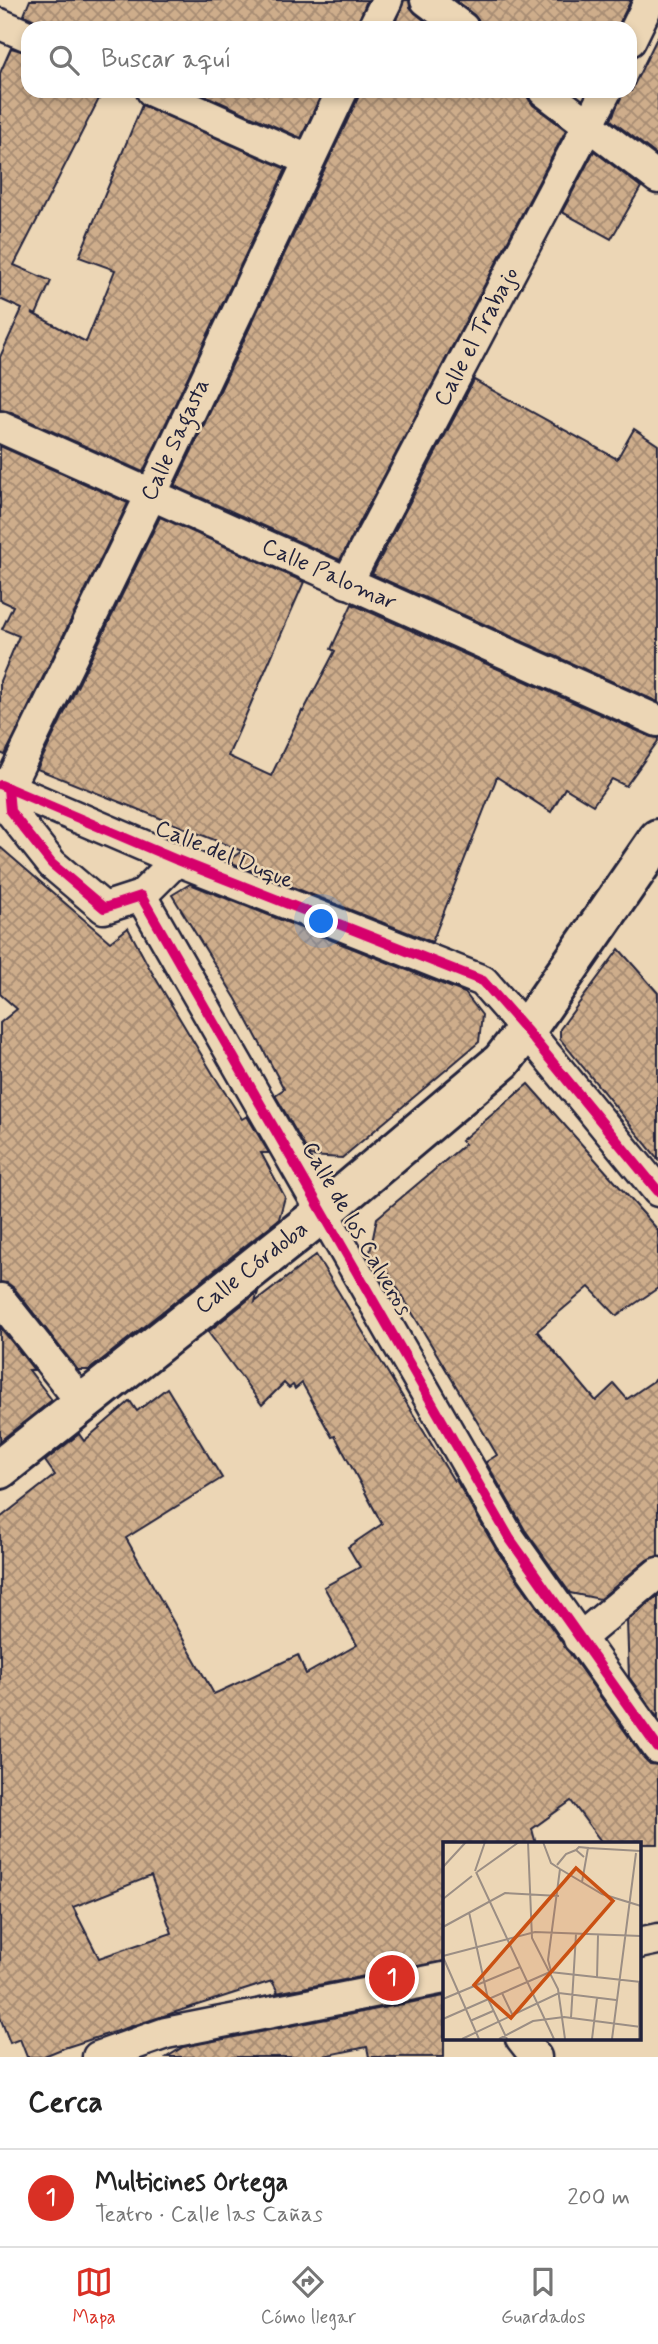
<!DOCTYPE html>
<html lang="es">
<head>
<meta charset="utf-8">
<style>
  body { margin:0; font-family:Mynerve,sans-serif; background:#f2f2f2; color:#222 }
  .you { position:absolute; left:322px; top:922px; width:24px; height:24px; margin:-18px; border:5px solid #fff; border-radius:50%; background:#1a73e8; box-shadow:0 0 0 10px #1a73e833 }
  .badge { display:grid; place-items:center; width:46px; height:46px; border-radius:50%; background:#d93025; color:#fff; font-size:23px; font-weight:700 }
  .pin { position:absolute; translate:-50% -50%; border:4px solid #fff; box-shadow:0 2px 7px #0006 }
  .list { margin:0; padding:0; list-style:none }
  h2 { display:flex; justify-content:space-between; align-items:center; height:91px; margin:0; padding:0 28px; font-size:30px }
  h2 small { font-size:23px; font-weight:400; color:#767676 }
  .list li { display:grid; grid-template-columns:46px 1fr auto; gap:21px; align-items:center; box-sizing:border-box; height:98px; padding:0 28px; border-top:2px solid #e0e0e0 }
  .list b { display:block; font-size:26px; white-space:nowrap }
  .list p { margin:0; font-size:23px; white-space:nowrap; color:#767676 }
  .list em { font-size:23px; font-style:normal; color:#767676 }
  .icon { flex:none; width:38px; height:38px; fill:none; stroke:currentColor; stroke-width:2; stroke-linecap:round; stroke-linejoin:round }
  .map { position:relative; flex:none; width:658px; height:2057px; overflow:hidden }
  .search { position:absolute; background:#fff; box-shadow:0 4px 10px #0003; left:21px; right:21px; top:21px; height:77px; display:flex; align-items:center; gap:18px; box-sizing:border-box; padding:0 24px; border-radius:21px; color:#767676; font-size:26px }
  .sheet { height:189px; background:#fff }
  nav { display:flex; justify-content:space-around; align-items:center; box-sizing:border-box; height:98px; border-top:2px solid #e0e0e0; background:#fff; font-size:19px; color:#767676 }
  nav a { display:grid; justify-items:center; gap:4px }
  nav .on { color:#d93025 }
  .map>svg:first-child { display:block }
</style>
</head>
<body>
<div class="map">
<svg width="658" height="2057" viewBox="0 0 658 2057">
  <defs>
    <pattern id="building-cross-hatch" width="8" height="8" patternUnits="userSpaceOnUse" patternTransform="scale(1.75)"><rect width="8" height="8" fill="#cead8b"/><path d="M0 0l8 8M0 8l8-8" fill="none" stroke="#a78c73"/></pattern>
  </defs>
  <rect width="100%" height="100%" fill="#ecd6b5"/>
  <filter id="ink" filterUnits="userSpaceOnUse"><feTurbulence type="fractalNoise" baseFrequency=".0143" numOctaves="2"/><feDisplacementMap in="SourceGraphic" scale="14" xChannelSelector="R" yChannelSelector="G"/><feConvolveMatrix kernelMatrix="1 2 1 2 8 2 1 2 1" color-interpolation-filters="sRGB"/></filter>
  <g filter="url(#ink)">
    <g fill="url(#building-cross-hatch)" stroke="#22223b" stroke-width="2" fill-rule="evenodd">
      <path d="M30,0H367L356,28H43L35,20L24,15Z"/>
      <path d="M404,0H409L410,7L415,13L434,28H393Z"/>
      <path d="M455,0H631L617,28H480L479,21L474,15Z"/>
      <path d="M658,36V156L611,120L623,91H631Z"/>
      <path d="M11,48L28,53V91H103L14,265L51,281L36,315L32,313L86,342L115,270L79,257L142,105L286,169L143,472L7,411L0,410V357L22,309L0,299V73Z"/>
      <path d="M195,91H323L301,138Z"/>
      <path d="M359,91H527L528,98L533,105L566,130L340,560L175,486L358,98Z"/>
      <path d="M594,151L641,187L611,239L562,212Z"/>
      <path d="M474,380L617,459L634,429L658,445V702L372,574Z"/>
      <path d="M0,446L128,503L5,755L0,753V681L19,636L2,629L13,606L0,600Z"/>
      <path d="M160,517L304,582L228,756L271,776L302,711L303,712L335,651L331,649L352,604L651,737L658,738V741L626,786L612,779L593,805L565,788L551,812L497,777L432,942L227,861L242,851L37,769Z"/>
      <path d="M0,847L110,942L128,928L150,969L213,1074L242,1119L247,1116L269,1153H261L285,1197L279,1219L89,1370H78L14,1288L7,1283L0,1282V1023L17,1009L0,994Z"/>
      <path d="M190,884L465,993L482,1015L479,1042L342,1158L310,1156L275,1095L284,1089L263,1049L236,999L172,895Z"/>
      <path d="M619,949L658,993V1159L560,1039V1029Z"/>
      <path d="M528,1084L658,1230V1288L617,1316L589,1287L537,1331L596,1401L614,1384L627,1399L658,1378V1556L647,1560L600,1599L570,1593L525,1530L486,1462L497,1455L389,1274L381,1279L369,1257L377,1218L465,1144L461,1141Z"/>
      <path d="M316,1255L454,1481L456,1480L496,1549L644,1758L650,1764L658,1765V1844H603L571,1801L532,1829L536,1844H444V1961L276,1993L278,1992L272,1981L64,2048L42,2057H27L20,2039L10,2043L0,2017V1518L55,1475L45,1461L79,1434L84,1441L130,1401L137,1411L167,1388L222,1478L126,1538L214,1694L298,1655L306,1674L357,1645L324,1587L360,1567L348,1547L382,1524L335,1436L332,1437L302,1383L295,1389L293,1385L289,1388L284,1383L262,1405L208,1332L258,1292L255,1302ZM151,1876L172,1933L99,1958L73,1907Z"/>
      <path d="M0,1327L34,1370H29L52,1400L0,1441Z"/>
      <path d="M658,1596V1718L629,1677L627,1621Z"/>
      <path d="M444,1996V2057H369L367,2047L319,2057H167L183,2047Z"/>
    </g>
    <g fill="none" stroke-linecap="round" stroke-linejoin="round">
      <g stroke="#22223b" stroke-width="35">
        <g id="street">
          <path d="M426,0L463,28"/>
          <path d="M0,24L28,36"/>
          <path d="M373,28L387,0"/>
          <path d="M630,41L650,0"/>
          <path d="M152,91L308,160"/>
          <path d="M544,91L658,178"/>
          <path d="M0,427L658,721"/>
          <path d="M347,583L606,91"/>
          <path d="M0,784L177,860L483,981L526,1030L658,1191"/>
          <path d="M8,788L10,811L52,864L104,908L141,896L510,1539L658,1748"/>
          <path d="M8,788L151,495L342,91"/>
          <path d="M141,896L177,860"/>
          <path d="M0,1299L83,1404"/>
          <path d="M579,1639L658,1573"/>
          <path d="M639,1943L658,1939"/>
          <path d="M521,2038L536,2057"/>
          <path d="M98,2057L166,2033L444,1978"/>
        </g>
      </g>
      <g stroke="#22223b" stroke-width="44">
        <path id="secondary" d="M0,1469L322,1213L502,1061L526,1030L658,839"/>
      </g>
      <use href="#street" stroke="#ecd6b5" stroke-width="30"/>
      <use href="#secondary" stroke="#ecd6b5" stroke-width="38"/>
      <g stroke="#ecd6b5" stroke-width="15">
        <g id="cycleway">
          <path d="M1,785L177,860L483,981L526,1030L658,1191"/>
          <path d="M8,788L10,811L52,864L104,908L141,896L510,1539L658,1748"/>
        </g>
      </g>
      <use href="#cycleway" stroke="#d6006c" stroke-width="10"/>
    </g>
  </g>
  <g text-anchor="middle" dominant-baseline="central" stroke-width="5" stroke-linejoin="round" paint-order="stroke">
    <g font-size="23" fill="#22223b" stroke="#ecd6b5">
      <text transform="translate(477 337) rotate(-62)">Calle el Trabajo</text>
      <text transform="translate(176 440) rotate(-65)">Calle Sagasta</text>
      <text transform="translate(329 575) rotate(24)">Calle Palomar</text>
      <text transform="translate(224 855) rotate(22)">Calle del Duque</text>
      <text transform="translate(356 1229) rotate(60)">Calle de los Calveros</text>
      <text transform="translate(252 1268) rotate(-38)">Calle Córdoba</text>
    </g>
  </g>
  <g transform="translate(443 1842)">
    <rect width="198" height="198" fill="#ecd6b5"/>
    <path fill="none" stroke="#9b8e84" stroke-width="2" d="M85,0L89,96L115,147L122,197M100,0L108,21L117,27L159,52L198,64M145,6L198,9M114,23L123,12L133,8M0,25L23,0M32,29L42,0M33,30L111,197M34,30L76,0M139,40L145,6L136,5L133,8L141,15M0,57L29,34M26,70L45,157L64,197M0,85L62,51L116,54M0,114L92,90L198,94M0,115L36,197M108,129L105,118L117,27M107,130L198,140M154,136L155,93M196,140V197M59,151L70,174M0,157L77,125M128,176L133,92M0,177L107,130M27,179L50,169M19,197L116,151L173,158M56,197L90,179L121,175L198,185M149,197L154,156M169,197L193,11"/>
    <path fill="#ca5113" fill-opacity="0.15" stroke="#ca5113" stroke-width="3.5" d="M133,26L170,59L68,176L31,143Z"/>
    <rect width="198" height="198" fill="none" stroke="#22223b" stroke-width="3.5"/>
  </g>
</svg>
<div class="you"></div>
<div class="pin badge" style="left:392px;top:1978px">1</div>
<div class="search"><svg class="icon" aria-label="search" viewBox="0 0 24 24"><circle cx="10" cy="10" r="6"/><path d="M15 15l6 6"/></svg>Buscar aquí</div>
</div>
<section class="sheet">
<h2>Cerca<small></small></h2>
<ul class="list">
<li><span class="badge">1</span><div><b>Multicines Ortega</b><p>Teatro · Calle las Cañas</p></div><em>200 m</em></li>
</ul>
</section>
<nav>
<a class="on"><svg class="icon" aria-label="map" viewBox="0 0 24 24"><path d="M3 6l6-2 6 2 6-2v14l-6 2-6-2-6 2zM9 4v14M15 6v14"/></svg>Mapa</a>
<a><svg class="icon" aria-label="directions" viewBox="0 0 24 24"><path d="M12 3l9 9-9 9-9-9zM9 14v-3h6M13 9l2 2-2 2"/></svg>Cómo llegar</a>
<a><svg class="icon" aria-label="saved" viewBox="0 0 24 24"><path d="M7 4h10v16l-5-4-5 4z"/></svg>Guardados</a>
</nav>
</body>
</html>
